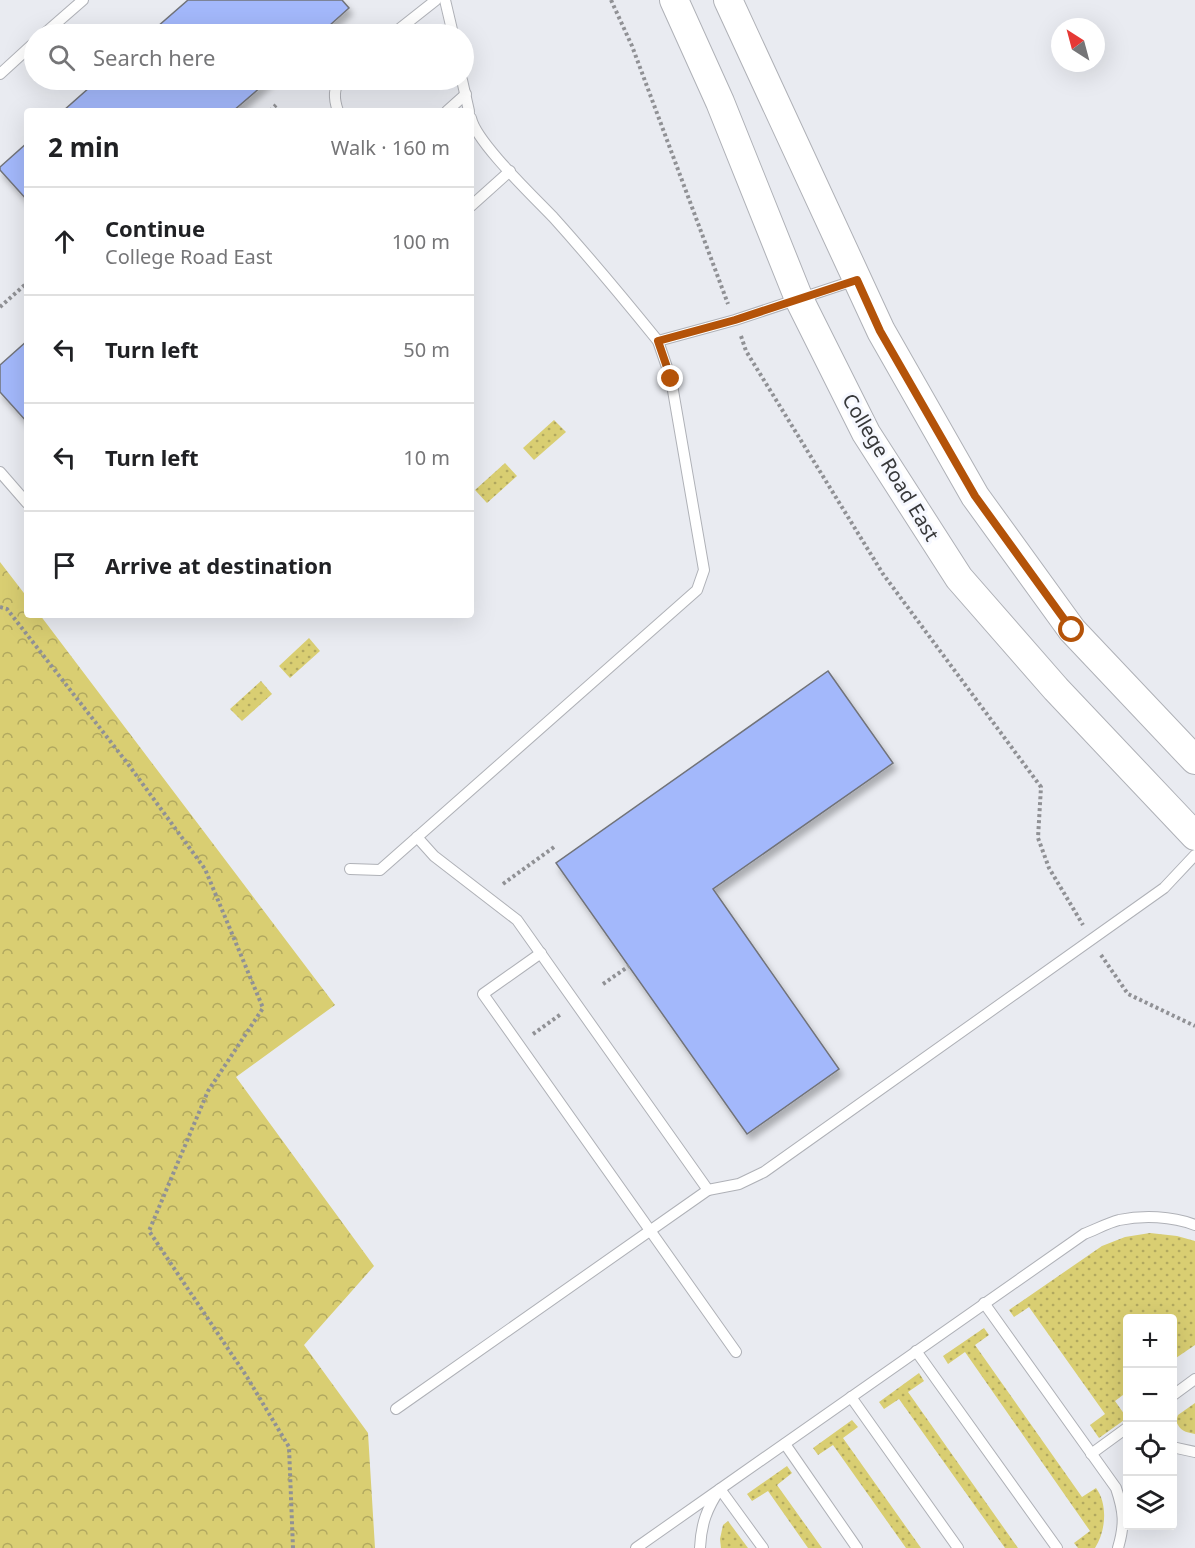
<!DOCTYPE html>
<html lang="en">
<head>
<meta charset="utf-8">
<style>
  body { margin:0; font-family:"Noto Sans",sans-serif; background:#f2f2f2; color:#202124 }
  .controls { position:absolute; right:18px; bottom:18px; display:grid; overflow:hidden; border-radius:6px; box-shadow:0 6px 24px #0002 }
  .controls button { width:54px; height:54px; display:grid; place-items:center; padding:0; border:0; border-bottom:2px solid #e0e0e0; background:#fff; color:#202124; font:30px sans-serif }
  .compass { position:absolute; left:1051px; top:18px; width:54px; height:54px; border-radius:50%; background:#fff; box-shadow:0 6px 24px #0002; rotate:324deg }
  .stop { position:absolute; width:18px; height:18px; margin:-14px; border:4px solid #b45309; border-radius:50%; background:#fff }
  .stop.end { background:#b45309; border-color:#fff; box-shadow:0 2px 6px #0008 }
  .list { margin:0; padding:0; list-style:none }
  h2 { display:flex; justify-content:space-between; align-items:center; height:78px; margin:0; padding:0 24px; font-size:26px }
  h2 small { font-size:20px; font-weight:400; color:#757577 }
  .list li { display:grid; grid-template-columns:39px 1fr auto; gap:18px; align-items:center; box-sizing:border-box; height:108px; padding:0 24px; border-top:2px solid #e0e0e0 }
  .list b { display:block; font-size:22px; white-space:nowrap }
  .list p { margin:0; font-size:20px; white-space:nowrap; color:#757577 }
  .list em { font-size:20px; font-style:normal; color:#757577 }
  .icon { flex:none; width:33px; height:33px; fill:none; stroke:currentColor; stroke-width:2; stroke-linecap:round; stroke-linejoin:round }
  .map { position:relative; flex:none; width:1195px; height:1548px; overflow:hidden }
  .search { position:absolute; background:#fff; box-shadow:0 6px 24px #0002; left:24px; top:24px; width:450px; height:66px; display:flex; align-items:center; gap:15px; box-sizing:border-box; padding:0 21px; border-radius:33px; color:#757577; font-size:22px }
  .panel { position:absolute; background:#fff; box-shadow:0 6px 24px #0002; left:24px; top:108px; width:450px; height:510px; border-radius:6px }
  .map>svg:first-child { display:block }
</style>
</head>
<body>
<div class="map">
<svg width="1195" height="1548" viewBox="0 0 1195 1548">
  <defs>
    <pattern id="grass-dots" width="8" height="8" patternUnits="userSpaceOnUse" patternTransform="scale(1.5)"><rect width="8" height="8" fill="#d9ce72"/><path d="M2 2h.1M6 6h.1" fill="none" stroke="#b1a85f" stroke-width="1.8" stroke-linecap="round"/></pattern>
    <pattern id="forest-crowns" width="20" height="18" patternUnits="userSpaceOnUse" patternTransform="scale(1.5)"><rect width="20" height="18" fill="#d9ce72"/><path d="M2 6a3 3 0 1 1 6 0M12 15a3 3 0 1 1 6 0" fill="none" stroke="#b1a85f"/></pattern>
    <filter id="shadow"><feDropShadow dx="3.5" dy="6" stdDeviation="3" flood-color="#0004"/></filter>
  </defs>
  <rect width="100%" height="100%" fill="#e9ebf1"/>
  <g fill="url(#grass-dots)">
    <path d="M554,420L566,432L534,460L523,448Z"/>
    <path d="M505,463L517,476L487,503L475,490Z"/>
    <path d="M309,638L320,651L290,678L279,666Z"/>
    <path d="M261,681L272,694L242,721L230,709Z"/>
    <path d="M1150,1233L1177,1236L1195,1241V1345L1173,1360L1172,1318H1128L1127,1392L1115,1401L1127,1418L1099,1438L1090,1425L1105,1414L1029,1307L1014,1317L1009,1310L1102,1246L1125,1237Z"/>
    <path d="M984,1328L989,1335L975,1345L1082,1497L1096,1488C1108,1504 1106,1531 1095,1548H1078L1074,1543L1090,1531L965,1352L948,1364L943,1356Z"/>
    <path d="M919,1373L924,1381L908,1392L1018,1548H1005L899,1399L884,1409L879,1402Z"/>
    <path d="M1195,1403V1434C1185,1432 1180,1431 1176,1421L1178,1415Z"/>
    <path d="M852,1420L858,1427L843,1438L921,1548H906L833,1445L818,1455L813,1448Z"/>
    <path d="M787,1466L792,1473L777,1485L822,1548H808L768,1491L752,1501L747,1494Z"/>
    <path d="M728,1521L748,1548H721L720,1539L723,1525Z"/>
  </g>
  <path fill="url(#forest-crowns)" d="M0,562L27,597V615H40L335,1005L236,1077L374,1266L304,1345L368,1433L375,1548H0Z"/>
  <g fill="#a3b8fb" stroke="#717379" stroke-width="1.5" filter="url(#shadow)">
    <path d="M188,0H342L349,8L320,34H149Z"/>
    <path d="M98,80H269L233,111H63Z"/>
    <path d="M27,143V200L0,170V167Z"/>
    <path d="M27,341V422L0,392V365Z"/>
    <path d="M828,671L893,763L713,889L839,1069L747,1134L556,863Z"/>
  </g>
  <g fill="none" stroke-linecap="round" stroke-linejoin="round">
    <g stroke="#afb1b7" stroke-width="12">
      <g id="service">
        <path d="M445,0L453,34"/>
        <path d="M44,34L83,0"/>
        <path d="M393,34L436,0"/>
        <path d="M0,74L34,43"/>
        <path d="M462,80L469,111"/>
        <path d="M338,111C334,100 333,89 340,80"/>
        <path d="M447,111L466,94"/>
        <path d="M471,118C476,142 534,197 553,217C589,257 624,299 658,341L735,320L856,280"/>
        <path d="M471,206L510,171"/>
        <path d="M0,472L27,503"/>
        <path d="M417,837L434,856L517,920L708,1190L739,1184L764,1172L1164,888L1195,855"/>
        <path d="M350,869L380,870L697,590L704,570L671,379L658,341"/>
        <path d="M541,953L483,994L736,1352"/>
        <path d="M984,1303L1116,1488C1124,1512 1125,1524 1118,1548"/>
        <path d="M916,1351L1057,1548"/>
        <path d="M1172,1396L1195,1379"/>
        <path d="M851,1397L958,1548"/>
        <path d="M396,1409L708,1190"/>
        <path d="M785,1444L857,1548"/>
        <path d="M1172,1447L1195,1452"/>
        <path d="M1091,1454L1128,1427"/>
        <path d="M636,1548L720,1489L763,1548"/>
        <path d="M700,1548C701,1524 707,1508 720,1489L1084,1234C1095,1230 1107,1223 1119,1220C1143,1215 1172,1216 1195,1225"/>
      </g>
    </g>
    <g stroke="#afb1b7" stroke-width="30">
      <g id="tertiary">
        <path d="M674,0L720,102L799,299L866,433L959,578L1056,689L1195,836"/>
        <path d="M728,0L881,331L975,496L1072,630L1195,760"/>
      </g>
    </g>
    <g stroke="#909195" stroke-width="4" stroke-dasharray="3 3" stroke-linecap="butt">
      <path d="M611,0L632,46L728,304"/>
      <path d="M270,111L276,105"/>
      <path d="M0,307L27,283"/>
      <path d="M741,336L746,351L883,574L1041,787L1038,838L1049,868L1083,925"/>
      <path d="M0,607L7,609L128,764L205,869L263,1008L208,1091L149,1231L247,1377L289,1447L293,1548"/>
      <path d="M503,884L554,847"/>
      <path d="M1101,955L1128,994L1195,1026"/>
      <path d="M603,984L629,966"/>
      <path d="M533,1034L561,1014"/>
    </g>
    <use href="#service" stroke="#fff" stroke-width="10"/>
    <use href="#tertiary" stroke="#fff" stroke-width="28"/>
  </g>
  <g fill="none" stroke-linecap="round" stroke-linejoin="round">
    <path stroke="#b45309" stroke-width="8" d="M671,379L658,341L735,320L857,280L880,331L975,496L1072,630"/>
  </g>
  <g text-anchor="middle" dominant-baseline="central" stroke-width="6" stroke-linejoin="round" paint-order="stroke">
    <g font-size="20" fill="#37383a" stroke="#f6f8ff">
      <text transform="translate(891 467) rotate(59)">College Road East</text>
    </g>
  </g>
</svg>
<div class="controls">
<button>+</button>
<button>−</button>
<button><svg class="icon" aria-label="locate" viewBox="0 0 24 24"><circle cx="12" cy="12" r="6"/><path d="M12 2v4M12 18v4M2 12h4M18 12h4"/></svg></button>
<button><svg class="icon" aria-label="layers" viewBox="0 0 24 24"><path d="M12 4l9 5-9 5-9-5zM3 14l9 5 9-5"/></svg></button>
</div>
<svg class="compass" viewBox="-18 -18 36 36"><path d="M0-13l5 13h-10z" fill="#e53935"/><path d="M0 13l5-13h-10z" fill="#757577"/></svg>
<div class="stop" style="left:1072px;top:630px"></div>
<div class="stop end" style="left:671px;top:379px"></div>
<div class="search"><svg class="icon" aria-label="search" viewBox="0 0 24 24"><circle cx="10" cy="10" r="6"/><path d="M15 15l6 6"/></svg>Search here</div>
<section class="panel">
<h2>2 min<small>Walk · 160 m</small></h2>
<ul class="list">
<li><svg class="icon" aria-label="ahead" viewBox="0 0 24 24"><path d="M12 20V5M6 11l6-6 6 6"/></svg><div><b>Continue</b><p>College Road East</p></div><em>100 m</em></li>
<li><svg class="icon" aria-label="left" viewBox="0 0 24 24"><path d="M17 20v-9H6M10 6l-5 5 5 5"/></svg><div><b>Turn left</b></div><em>50 m</em></li>
<li><svg class="icon" aria-label="left" viewBox="0 0 24 24"><path d="M17 20v-9H6M10 6l-5 5 5 5"/></svg><div><b>Turn left</b></div><em>10 m</em></li>
<li><svg class="icon" aria-label="arrive" viewBox="0 0 24 24"><path d="M6 21V4h12l-3 4 3 4H6"/></svg><div><b>Arrive at destination</b></div></li>
</ul>
</section>
</div>
</body>
</html>
